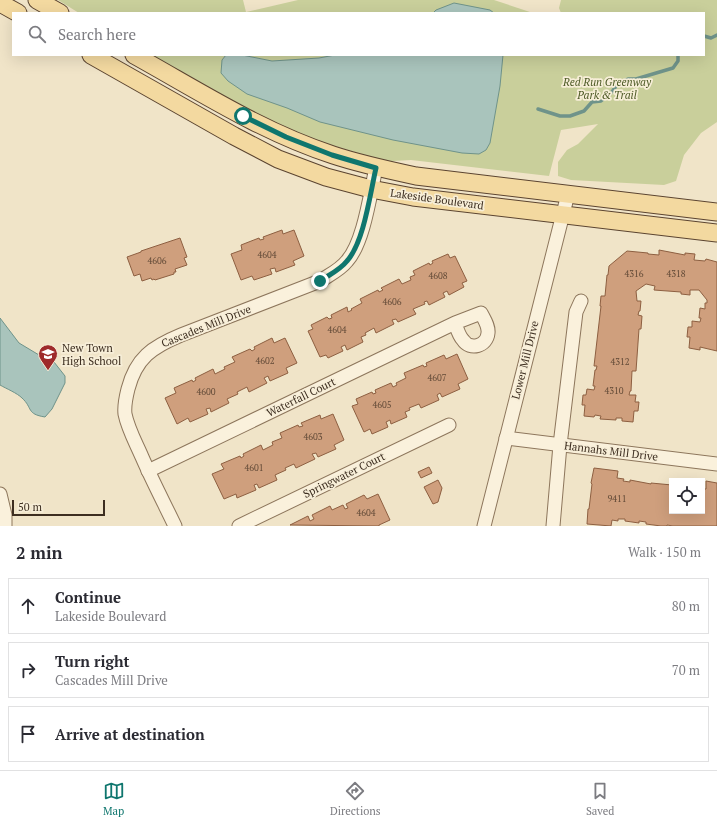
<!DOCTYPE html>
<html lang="en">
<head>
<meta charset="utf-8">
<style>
  body { margin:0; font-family:"PT Serif",serif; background:#f7f7f7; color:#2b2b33 }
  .controls { position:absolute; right:12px; bottom:12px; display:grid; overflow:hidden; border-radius:0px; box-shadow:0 4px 16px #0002 }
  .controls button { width:36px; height:36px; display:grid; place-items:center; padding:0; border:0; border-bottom:1px solid #e1e1e2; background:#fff; color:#2b2b33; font:20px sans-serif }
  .scale { position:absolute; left:12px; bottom:10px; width:93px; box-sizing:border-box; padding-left:4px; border:2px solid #3d2e20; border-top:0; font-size:11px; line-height:14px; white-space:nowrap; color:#3d2e20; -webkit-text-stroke:3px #f7eed8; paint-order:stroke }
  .stop { position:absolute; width:12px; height:12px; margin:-9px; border:3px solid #0f766e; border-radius:50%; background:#fff }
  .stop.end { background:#0f766e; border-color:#fff; box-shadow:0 1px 4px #0008 }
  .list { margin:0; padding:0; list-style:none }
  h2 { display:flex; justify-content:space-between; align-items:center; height:52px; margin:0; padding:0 16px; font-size:17px }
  h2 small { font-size:13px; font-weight:400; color:#7c7c81 }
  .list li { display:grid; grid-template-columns:26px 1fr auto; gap:12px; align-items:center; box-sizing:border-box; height:56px; margin:0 8px 8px; padding:0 8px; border:1px solid #e1e1e2; border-radius:0px }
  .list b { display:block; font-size:15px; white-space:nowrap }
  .list p { margin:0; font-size:13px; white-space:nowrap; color:#7c7c81 }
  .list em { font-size:13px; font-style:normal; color:#7c7c81 }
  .icon { flex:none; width:22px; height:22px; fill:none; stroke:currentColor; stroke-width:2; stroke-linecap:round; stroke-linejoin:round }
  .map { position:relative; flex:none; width:717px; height:526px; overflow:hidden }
  .search { position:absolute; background:#fff; box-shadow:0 4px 16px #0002; left:12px; right:12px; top:12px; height:44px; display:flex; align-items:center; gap:10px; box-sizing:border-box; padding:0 14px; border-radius:0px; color:#7c7c81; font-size:15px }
  .sheet { height:244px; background:#fff }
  nav { display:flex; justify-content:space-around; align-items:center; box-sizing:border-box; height:56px; border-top:1px solid #e1e1e2; background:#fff; font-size:11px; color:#7c7c81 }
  nav a { display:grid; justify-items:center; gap:2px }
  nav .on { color:#0f766e }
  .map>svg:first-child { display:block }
</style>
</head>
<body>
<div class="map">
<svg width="717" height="526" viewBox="0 0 717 526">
  <rect width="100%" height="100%" fill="#f0e4c8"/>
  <g fill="#c9cf9b">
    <path d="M58,0H243L246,12L298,0H494L533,13H79Z"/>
    <path d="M561,0H717V122L701,133L684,155L676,181L664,185L571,180L558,176V162L567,150L578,144L598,124L561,130L549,176L411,160C405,160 399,161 393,161C384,161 361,154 351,151C279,131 216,92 152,55H704V13H561L559,8Z"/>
  </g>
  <g fill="#a9c4bc" stroke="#6f938a">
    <path d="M454,3L490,10L494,13H433L436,10Z"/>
    <path d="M226,55H242L272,61L319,58L335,55H503L500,86L490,143L486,150L479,154L462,153L393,140L320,122L287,108L247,94L228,81L221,73L222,60Z"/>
    <path d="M0,318L19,343L44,358L54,362L65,376V383L52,409L45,417C26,414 33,408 22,398C17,393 7,389 0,385Z"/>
  </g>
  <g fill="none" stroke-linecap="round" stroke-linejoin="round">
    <g stroke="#6f938a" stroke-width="3.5">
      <path d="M704,36L711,38L717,35"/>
      <path d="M538,109L560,116H570L584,111L592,102L601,101L612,92L618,83L628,79H636L673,68L678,61V55"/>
    </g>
  </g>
  <g fill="#cf9f7d" stroke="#8d5f41">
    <path d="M282,230L283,234L294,230L304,256L293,261L295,265L276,272L275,268L270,269L272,274L254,280L252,276L241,280L231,254L242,250L241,245L259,238L260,240L264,239L263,237Z"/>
    <path d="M180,238L187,257L184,258L187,265L175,269L176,272H174V274L155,280L154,279L152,280L151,278L142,281L140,274L134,276L127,257L141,252V251Z"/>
    <path d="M659,250L685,255V253L695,254L694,260L705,261L706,259L717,262V351L700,347V350L689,348L690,337H687L688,327H692V321L700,322L701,318H699L700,308L705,309V303H707V300L699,290H690V295L681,294V292L654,290L655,286L646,284L636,291L637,301H641L640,311H639L638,315L642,316L641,329H639L636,371H632L631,391H630L629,395H636L635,402H639L638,411H634L633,422L622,421V418H616V420L600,419L601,416L595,415L594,417L584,416L585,405H582L583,395H586L587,389L594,390L595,386H593L595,370H596L597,366H594L601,306H600L601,296H605L607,275H608L609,266L627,251L648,253V254L659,255Z"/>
    <path d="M448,254L450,258L455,256L467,281L462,283L464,287L449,295L447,291L443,293L445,297L429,305L427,301L424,302L425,304L413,309L416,314L398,322L396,319L392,320L394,324L376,333L374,328L365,333L366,335L361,337L363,342L347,350L345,345L341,347L343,351L328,358L326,355L320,357L308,331L313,329L311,325L327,317L329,319L332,318L331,315L347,307L348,312L352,310L351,309L362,303L360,299L378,290L379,292L383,290L381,288L399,279L402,284L411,280L410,277L415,275L413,271L429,263L430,265L433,263L432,261Z"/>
    <path d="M272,338L274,343L285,338L297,363L286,368L288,373L270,381L268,376L264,378L267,383L249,392L247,387L237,392L238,394L227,399L229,403L211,412L210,408L206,409L208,414L190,422L188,418L177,424L165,398L176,393L174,388L192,380L193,382L196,380L195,378L213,369L215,374L225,369L224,367L235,362L232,357L250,349L252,351L255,349L254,347Z"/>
    <path d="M457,354L468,379L458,384L460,389L442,397L440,393L437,395L439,400L421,408L419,404L409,408L410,410L405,412L407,417L391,424L390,420L386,422L388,427L372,434L370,429L364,432L352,406L358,404L356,399L372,392L373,394L376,393L375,390L391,383L393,387L397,385L396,383L406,378L404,373L423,365L424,367L427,366L426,363L444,355L446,359Z"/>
    <path d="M333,414L344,440L334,445L336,449L318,457L316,453L312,454L315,459L296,468L294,464L285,468L286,470L275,475L277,480L259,488L257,484L254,485L256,490L237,498L236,494L224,499L212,474L224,469L221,464L240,456L241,458L244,456L243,454L261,445L263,450L273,445L272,442L282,438L280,433L298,425L299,427L303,426L301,423L320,415L321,419Z"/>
    <path d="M429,467L432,473L421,478L418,472Z"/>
    <path d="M594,468L618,471L617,478L624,479L623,481L630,482V480L651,484V483L672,485V511H702V489H706V481L717,483V526H673L667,525V526H661L646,524V522L639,521V523L625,521V519H618V521L612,520L611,526L587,524L588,509H589L592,484L591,483Z"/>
    <path d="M438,480L442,488L438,502L433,504L424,487Z"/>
    <path d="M378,494L390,520L379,525V526L290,525L308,516L310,521L314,519L312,515L330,506L332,510L343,505L345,509L348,508L346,504L364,495L367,499Z"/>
  </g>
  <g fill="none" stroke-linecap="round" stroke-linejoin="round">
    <g stroke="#8d765c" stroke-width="15">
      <g id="minor">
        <path d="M506,438L717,464"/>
        <path d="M148,471L455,323C457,329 459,336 463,340C470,351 487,346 488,333C489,326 484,319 481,313L455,323"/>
        <path d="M0,494L5,515V526"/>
        <path d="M175,526C164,503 152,480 142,457C136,443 128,429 125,414C124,406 126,397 128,389C136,358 152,347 181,335L320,281C329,275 340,270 347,261C364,242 370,194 376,168"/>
        <path d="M239,526L449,425"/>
        <path d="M484,526L568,194"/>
        <path d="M553,526L560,445L576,312L581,301"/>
      </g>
    </g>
    <g stroke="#5b4430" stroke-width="19">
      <g id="major">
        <path d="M37,0L60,13"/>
        <path d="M0,3L18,13"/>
        <path d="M91,55L234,136L278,159L326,177L371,189L413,197L717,233"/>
        <path d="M134,55C199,91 262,132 333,155C360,164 388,170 416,176L717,212"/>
      </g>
    </g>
    <use href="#minor" stroke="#faf1dc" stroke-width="13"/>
    <use href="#major" stroke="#f3d9a0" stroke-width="17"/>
  </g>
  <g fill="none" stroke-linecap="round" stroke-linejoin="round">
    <path stroke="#0f766e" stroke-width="5" d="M243,116L286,137L332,155L376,168C370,194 364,242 347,261C340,270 329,275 320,281"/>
  </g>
  <defs>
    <g id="school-pin" transform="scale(1)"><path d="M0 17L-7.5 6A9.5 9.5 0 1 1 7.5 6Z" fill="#9e2a2b" stroke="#f7eed8"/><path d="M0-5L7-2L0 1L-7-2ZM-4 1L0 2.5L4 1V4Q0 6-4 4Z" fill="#fff"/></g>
  </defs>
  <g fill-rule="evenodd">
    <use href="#school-pin" x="48" y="354"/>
  </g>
  <g text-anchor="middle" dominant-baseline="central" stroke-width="3.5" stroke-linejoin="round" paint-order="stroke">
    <g font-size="9" fill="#624a37">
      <text x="267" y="255">4604</text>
      <text x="157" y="261">4606</text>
      <text x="634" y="274">4316</text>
      <text x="676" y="274">4318</text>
      <text x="438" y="276">4608</text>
      <text x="392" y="302">4606</text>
      <text x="337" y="330">4604</text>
      <text x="265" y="361">4602</text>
      <text x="620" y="362">4312</text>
      <text x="437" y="378">4607</text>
      <text x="614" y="391">4310</text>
      <text x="206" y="392">4600</text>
      <text x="382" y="405">4605</text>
      <text x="313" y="437">4603</text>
      <text x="254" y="468">4601</text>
      <text x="617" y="499">9411</text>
      <text x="366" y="513">4604</text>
    </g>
    <g font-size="11" font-style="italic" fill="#4d5a26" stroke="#f7eed8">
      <text x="607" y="82">Red Run Greenway<tspan x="607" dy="13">Park &amp; Trail</tspan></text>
    </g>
    <g font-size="11" fill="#3d2e20" stroke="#f7eed8">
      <text transform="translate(437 199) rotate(8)">Lakeside Boulevard</text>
      <text transform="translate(206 326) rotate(-22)">Cascades Mill Drive</text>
      <text transform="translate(525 360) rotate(-76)">Lower Mill Drive</text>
      <text transform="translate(301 397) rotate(-26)">Waterfall Court</text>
      <text transform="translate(611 451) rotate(7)">Hannahs Mill Drive</text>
      <text transform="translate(344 475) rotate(-26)">Springwater Court</text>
    </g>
    <g font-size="11" fill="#3d2e20" stroke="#f7eed8" text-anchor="start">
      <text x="62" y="348">New Town<tspan x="62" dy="13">High School</tspan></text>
    </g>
  </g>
</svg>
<div class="controls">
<button><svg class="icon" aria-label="locate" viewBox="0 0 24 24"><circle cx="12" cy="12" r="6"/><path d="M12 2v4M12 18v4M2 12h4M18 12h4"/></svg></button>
</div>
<div class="scale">50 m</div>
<div class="stop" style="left:243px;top:116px"></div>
<div class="stop end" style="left:320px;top:281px"></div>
<div class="search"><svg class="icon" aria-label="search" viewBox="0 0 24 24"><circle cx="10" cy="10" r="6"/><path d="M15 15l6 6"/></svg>Search here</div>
</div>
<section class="sheet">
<h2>2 min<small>Walk · 150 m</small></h2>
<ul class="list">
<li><svg class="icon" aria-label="ahead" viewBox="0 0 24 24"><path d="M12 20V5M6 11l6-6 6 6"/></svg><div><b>Continue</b><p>Lakeside Boulevard</p></div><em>80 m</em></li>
<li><svg class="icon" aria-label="right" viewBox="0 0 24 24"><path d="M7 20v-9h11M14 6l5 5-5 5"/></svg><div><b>Turn right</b><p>Cascades Mill Drive</p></div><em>70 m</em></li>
<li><svg class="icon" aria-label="arrive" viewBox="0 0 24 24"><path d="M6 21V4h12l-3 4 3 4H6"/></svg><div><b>Arrive at destination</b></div></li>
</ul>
</section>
<nav>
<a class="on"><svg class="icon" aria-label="map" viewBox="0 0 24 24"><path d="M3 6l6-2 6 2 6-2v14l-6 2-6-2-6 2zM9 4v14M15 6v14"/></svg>Map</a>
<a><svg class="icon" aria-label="directions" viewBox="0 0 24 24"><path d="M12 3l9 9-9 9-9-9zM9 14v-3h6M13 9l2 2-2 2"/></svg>Directions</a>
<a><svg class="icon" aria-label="saved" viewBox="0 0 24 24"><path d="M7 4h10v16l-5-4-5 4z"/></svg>Saved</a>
</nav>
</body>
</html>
